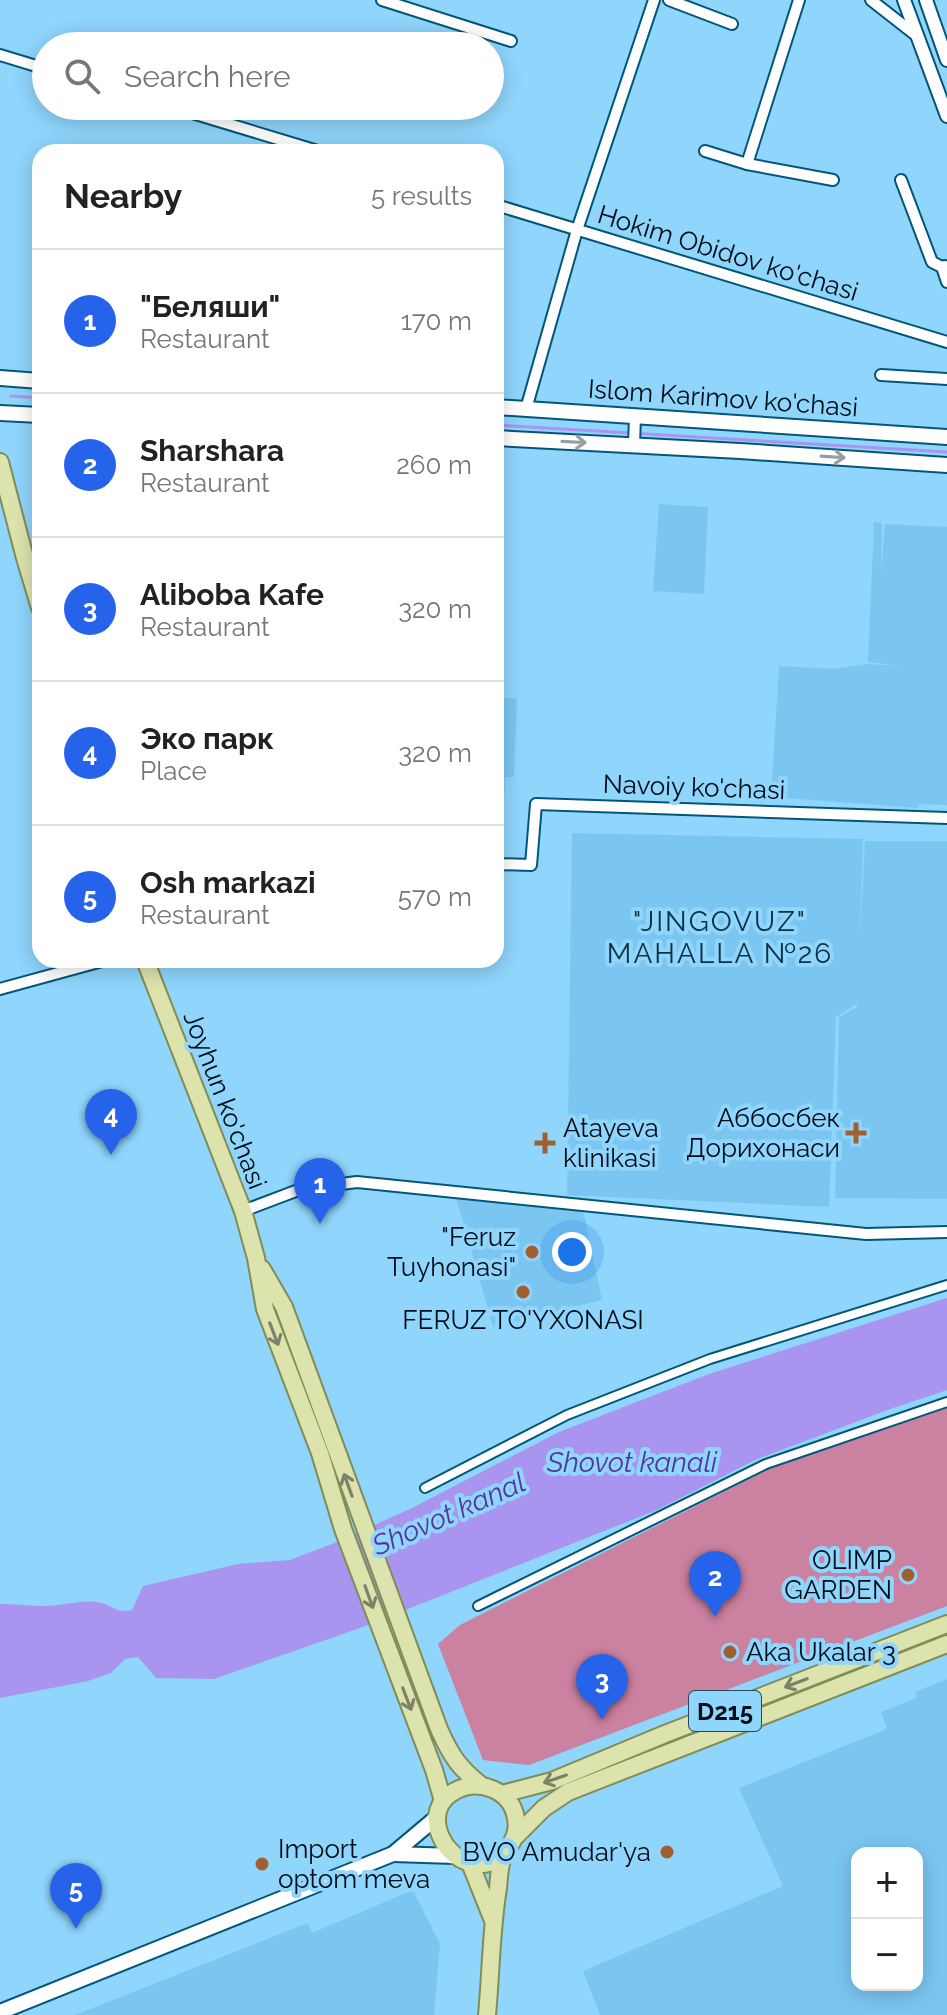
<!DOCTYPE html>
<html lang="en">
<head>
<meta charset="utf-8">
<style>
  body { margin:0; font-family:Raleway,sans-serif; background:#f2f2f2; color:#222 }
  .controls { position:absolute; right:24px; bottom:24px; display:grid; overflow:hidden; border-radius:16px; box-shadow:0 4px 20px #0003 }
  .controls button { width:72px; height:72px; display:grid; place-items:center; padding:0; border:0; border-bottom:2px solid #e0e0e0; background:#fff; color:#222; font:40px sans-serif }
  .you { position:absolute; left:572px; top:1252px; width:28px; height:28px; margin:-20px; border:6px solid #fff; border-radius:50%; background:#1a73e8; box-shadow:0 0 0 12px #1a73e833 }
  .badge { display:grid; place-items:center; width:52px; height:52px; border-radius:50%; background:#2563eb; color:#fff; font-size:26px; font-weight:700 }
  .pin { position:absolute; translate:-50% -66px; filter:drop-shadow(0 2px 4px #0008) }
  .pin::after { content:''; position:absolute; top:42px; width:28px; height:24px; background:inherit; clip-path:polygon(0 0,100% 0,50% 100%) }
  .list { margin:0; padding:0; list-style:none }
  h2 { display:flex; justify-content:space-between; align-items:center; height:104px; margin:0; padding:0 32px; font-size:34px }
  h2 small { font-size:26px; font-weight:400; color:#767676 }
  .list li { display:grid; grid-template-columns:52px 1fr auto; gap:24px; align-items:center; box-sizing:border-box; height:144px; padding:0 32px; border-top:2px solid #e0e0e0 }
  .list b { display:block; font-size:30px; white-space:nowrap }
  .list p { margin:0; font-size:26px; white-space:nowrap; color:#767676 }
  .list em { font-size:26px; font-style:normal; color:#767676 }
  .icon { flex:none; width:44px; height:44px; fill:none; stroke:currentColor; stroke-width:2; stroke-linecap:round; stroke-linejoin:round }
  .map { position:relative; flex:none; width:947px; height:2015px; overflow:hidden }
  .search { position:absolute; background:#fff; box-shadow:0 4px 20px #0003; left:32px; top:32px; width:472px; height:88px; display:flex; align-items:center; gap:20px; box-sizing:border-box; padding:0 28px; border-radius:44px; color:#767676; font-size:30px }
  .panel { position:absolute; background:#fff; box-shadow:0 4px 20px #0003; left:32px; top:144px; width:472px; height:824px; border-radius:24px }
  .map>svg:first-child { display:block }
</style>
</head>
<body>
<div class="map">
<svg width="947" height="2015" viewBox="0 0 947 2015">
  <rect width="100%" height="100%" fill="#8fd5fc"/>
  <g fill="#7ac6f0" fill-rule="evenodd">
    <path d="M659,504L708,507L704,594L653,591Z"/>
    <path d="M874,522L882,523L881,572L885,524L947,527V805L919,804L918,808L771,797L779,666L833,669L867,664L900,666L868,662Z"/>
    <path d="M496,698H517L514,777H505L503,828L496,829Z"/>
    <path d="M572,833L863,839L860,937L865,841H947V1199L835,1198L839,1017L857,1007V1004L836,1017L829,1207L567,1195Z"/>
    <path d="M454,1190L582,1205L602,1300L493,1327Z"/>
    <path d="M947,1679V2015H600L583,1971L783,1886L739,1788L887,1729L881,1712L916,1698L915,1692ZM857,1853H917V1985H857Z"/>
    <path d="M413,1890L440,1944L434,2015H75L308,1923L312,1933Z"/>
  </g>
  <path fill="#cb81a0" d="M947,1408V1606L529,1765L483,1760L438,1644L460,1625L769,1469Z"/>
  <path fill="#a994f0" d="M947,1298V1390L893,1408L757,1459L657,1510L360,1628L214,1679L156,1678L138,1657L125,1659L111,1673L88,1681L0,1698V1604C15,1604 30,1606 45,1606C62,1606 79,1600 96,1602C114,1604 113,1614 132,1610L143,1586L238,1564L290,1560L332,1544L410,1509L559,1432L709,1374Z"/>
  <g fill="none" stroke-linecap="round" stroke-linejoin="round">
    <g stroke="#a994f0" stroke-width="3">
      <path d="M11,396L40,398"/>
      <path d="M496,425L947,452"/>
    </g>
    <g stroke="#025778" stroke-width="12">
      <g id="pedestrian">
        <path d="M425,1488L567,1415L710,1359L947,1285"/>
        <path d="M478,1606L766,1464L947,1402"/>
      </g>
    </g>
    <g stroke="#025778" stroke-width="14">
      <g id="minor">
        <path d="M382,0L511,41"/>
        <path d="M669,0L732,24"/>
        <path d="M871,0L917,36"/>
        <path d="M0,55L46,69"/>
        <path d="M169,106L321,152"/>
        <path d="M705,151L747,164L833,180"/>
        <path d="M747,164L799,0"/>
        <path d="M901,180L932,262L942,267"/>
        <path d="M496,205L947,342"/>
        <path d="M945,266L942,267L947,282"/>
        <path d="M881,375L947,379"/>
        <path d="M526,409L577,230L654,0"/>
        <path d="M634,445L635,416"/>
        <path d="M496,864L531,865L536,804L947,818"/>
        <path d="M0,989L106,960"/>
        <path d="M243,1211L301,1189L357,1182L866,1234L947,1232"/>
      </g>
    </g>
    <g stroke="#025778" stroke-width="16">
      <g id="tertiary">
        <path d="M904,0L947,116"/>
        <path d="M926,0L947,60"/>
      </g>
    </g>
    <g stroke="#025778" stroke-width="18">
      <g id="secondary">
        <path d="M0,378L40,381"/>
        <path d="M496,407L947,437"/>
        <path d="M0,413L40,415"/>
        <path d="M496,438L740,451L947,465"/>
        <path d="M393,1854L455,1856"/>
        <path d="M0,2012L393,1854L437,1817"/>
      </g>
    </g>
    <g stroke="#818c56" stroke-width="20">
      <g id="primary">
        <path d="M0,462L25,558L40,608"/>
        <path d="M145,960L243,1211L256,1258L265,1309L320,1453L343,1529L434,1770L443,1801"/>
        <path d="M262,1269L284,1307L439,1729C451,1756 459,1768 482,1786"/>
        <path d="M502,1794L552,1781L665,1734L947,1624"/>
        <path d="M516,1836L544,1808L568,1792L947,1644"/>
        <path d="M470,1863L492,1918"/>
        <path d="M487,2015C491,1973 491,1930 498,1888C499,1879 499,1866 503,1858C510,1843 519,1837 516,1819C512,1790 479,1778 455,1791C419,1809 442,1863 479,1864C487,1865 494,1861 502,1859"/>
      </g>
    </g>
    <use href="#pedestrian" stroke="#fff" stroke-width="8"/>
    <use href="#minor" stroke="#fff" stroke-width="10"/>
    <use href="#tertiary" stroke="#fff" stroke-width="12"/>
    <use href="#secondary" stroke="#fff" stroke-width="14"/>
    <use href="#primary" stroke="#dde3ad" stroke-width="16"/>
  </g>
  <defs><path id="oneway-shaft" d="M-6 0H5M1.5-3L5.5 0L1.5 3" fill="none" stroke-width="1.6" stroke-linecap="round" stroke-linejoin="round" transform="scale(2)"/></defs>
  <g stroke="#999ea3">
    <use href="#oneway-shaft" transform="translate(574 442) rotate(3)"/>
    <use href="#oneway-shaft" transform="translate(833 457) rotate(4)"/>
  </g>
  <g stroke="#7a836a">
    <use href="#oneway-shaft" transform="translate(274 1334) rotate(69)"/>
    <use href="#oneway-shaft" transform="translate(348 1485) rotate(-110)"/>
    <use href="#oneway-shaft" transform="translate(369 1597) rotate(70)"/>
    <use href="#oneway-shaft" transform="translate(796 1683) rotate(159)"/>
    <use href="#oneway-shaft" transform="translate(407 1699) rotate(69)"/>
    <use href="#oneway-shaft" transform="translate(555 1779) rotate(161)"/>
  </g>
  <g fill="#a15e2e" stroke="#8fd5fc" stroke-width="3">
    <path d="M852 1121h8v8h8v8h-8v8h-8v-8h-8v-8h8z"/>
    <path d="M541 1131h8v8h8v8h-8v8h-8v-8h-8v-8h8z"/>
    <circle cx="532" cy="1252" r="8"/>
    <circle cx="523" cy="1292" r="8"/>
    <circle cx="908" cy="1575" r="8"/>
    <circle cx="730" cy="1652" r="8"/>
    <circle cx="667" cy="1852" r="8"/>
    <circle cx="262" cy="1864" r="8"/>
  </g>
  <g text-anchor="middle" dominant-baseline="central" stroke-width="8" stroke-linejoin="round" paint-order="stroke">
    <rect fill="#8fd5fc" stroke="#2b495c" stroke-width="2" x="689" y="1691" width="72" height="40" rx="6"/>
    <g font-size="24" font-weight="bold" fill="#000d18">
      <text x="725" y="1711">D215</text>
    </g>
    <g font-size="26" fill="#000d18" stroke="#8fd5fc">
      <text transform="translate(728 253) rotate(17)">Hokim Obidov ko'chasi</text>
      <text transform="translate(723 398) rotate(4)">Islom Karimov ko'chasi</text>
      <text transform="translate(694 787) rotate(2)">Navoiy ko'chasi</text>
      <text transform="translate(225 1100) rotate(69)">Joyhun ko'chasi</text>
    </g>
    <g font-size="26" fill="#000d18" stroke="#8fd5fc" text-anchor="end">
      <text x="840" y="1118">Аббосбек<tspan x="840" dy="30">Дорихонаси</tspan></text>
      <text x="563" y="1128" text-anchor="start">Atayeva<tspan x="563" dy="30">klinikasi</tspan></text>
      <text x="516" y="1237">"Feruz<tspan x="516" dy="30">Tuyhonasi"</tspan></text>
      <text x="523" y="1320" text-anchor="middle">FERUZ TO'YXONASI</text>
      <text x="892" y="1560">OLIMP<tspan x="892" dy="30">GARDEN</tspan></text>
      <text x="746" y="1652" text-anchor="start">Aka Ukalar 3</text>
      <text x="278" y="1849" text-anchor="start">Import<tspan x="278" dy="30">optom meva</tspan></text>
      <text x="651" y="1852">BVO Amudar'ya</text>
    </g>
    <g font-size="28" letter-spacing="2" fill="#0b3143" stroke="#8fd5fc">
      <text x="720" y="921">"JINGOVUZ"<tspan x="720" dy="32">MAHALLA №26</tspan></text>
    </g>
    <g font-size="28" font-style="italic" fill="#56349e" stroke="#8fd5fc">
      <text x="632" y="1462">Shovot kanali</text>
      <text transform="translate(449 1514) rotate(-24)">Shovot kanal</text>
    </g>
  </g>
</svg>
<div class="controls">
<button>+</button>
<button>−</button>
</div>
<div class="you"></div>
<div class="pin badge" style="left:320px;top:1224px">1</div>
<div class="pin badge" style="left:715px;top:1617px">2</div>
<div class="pin badge" style="left:602px;top:1720px">3</div>
<div class="pin badge" style="left:111px;top:1155px">4</div>
<div class="pin badge" style="left:76px;top:1929px">5</div>
<div class="search"><svg class="icon" aria-label="search" viewBox="0 0 24 24"><circle cx="10" cy="10" r="6"/><path d="M15 15l6 6"/></svg>Search here</div>
<section class="panel">
<h2>Nearby<small>5 results</small></h2>
<ul class="list">
<li><span class="badge">1</span><div><b>&quot;Беляши&quot;</b><p>Restaurant</p></div><em>170 m</em></li>
<li><span class="badge">2</span><div><b>Sharshara</b><p>Restaurant</p></div><em>260 m</em></li>
<li><span class="badge">3</span><div><b>Aliboba Kafe</b><p>Restaurant</p></div><em>320 m</em></li>
<li><span class="badge">4</span><div><b>Эко парк</b><p>Place</p></div><em>320 m</em></li>
<li><span class="badge">5</span><div><b>Osh markazi</b><p>Restaurant</p></div><em>570 m</em></li>
</ul>
</section>
</div>
</body>
</html>
